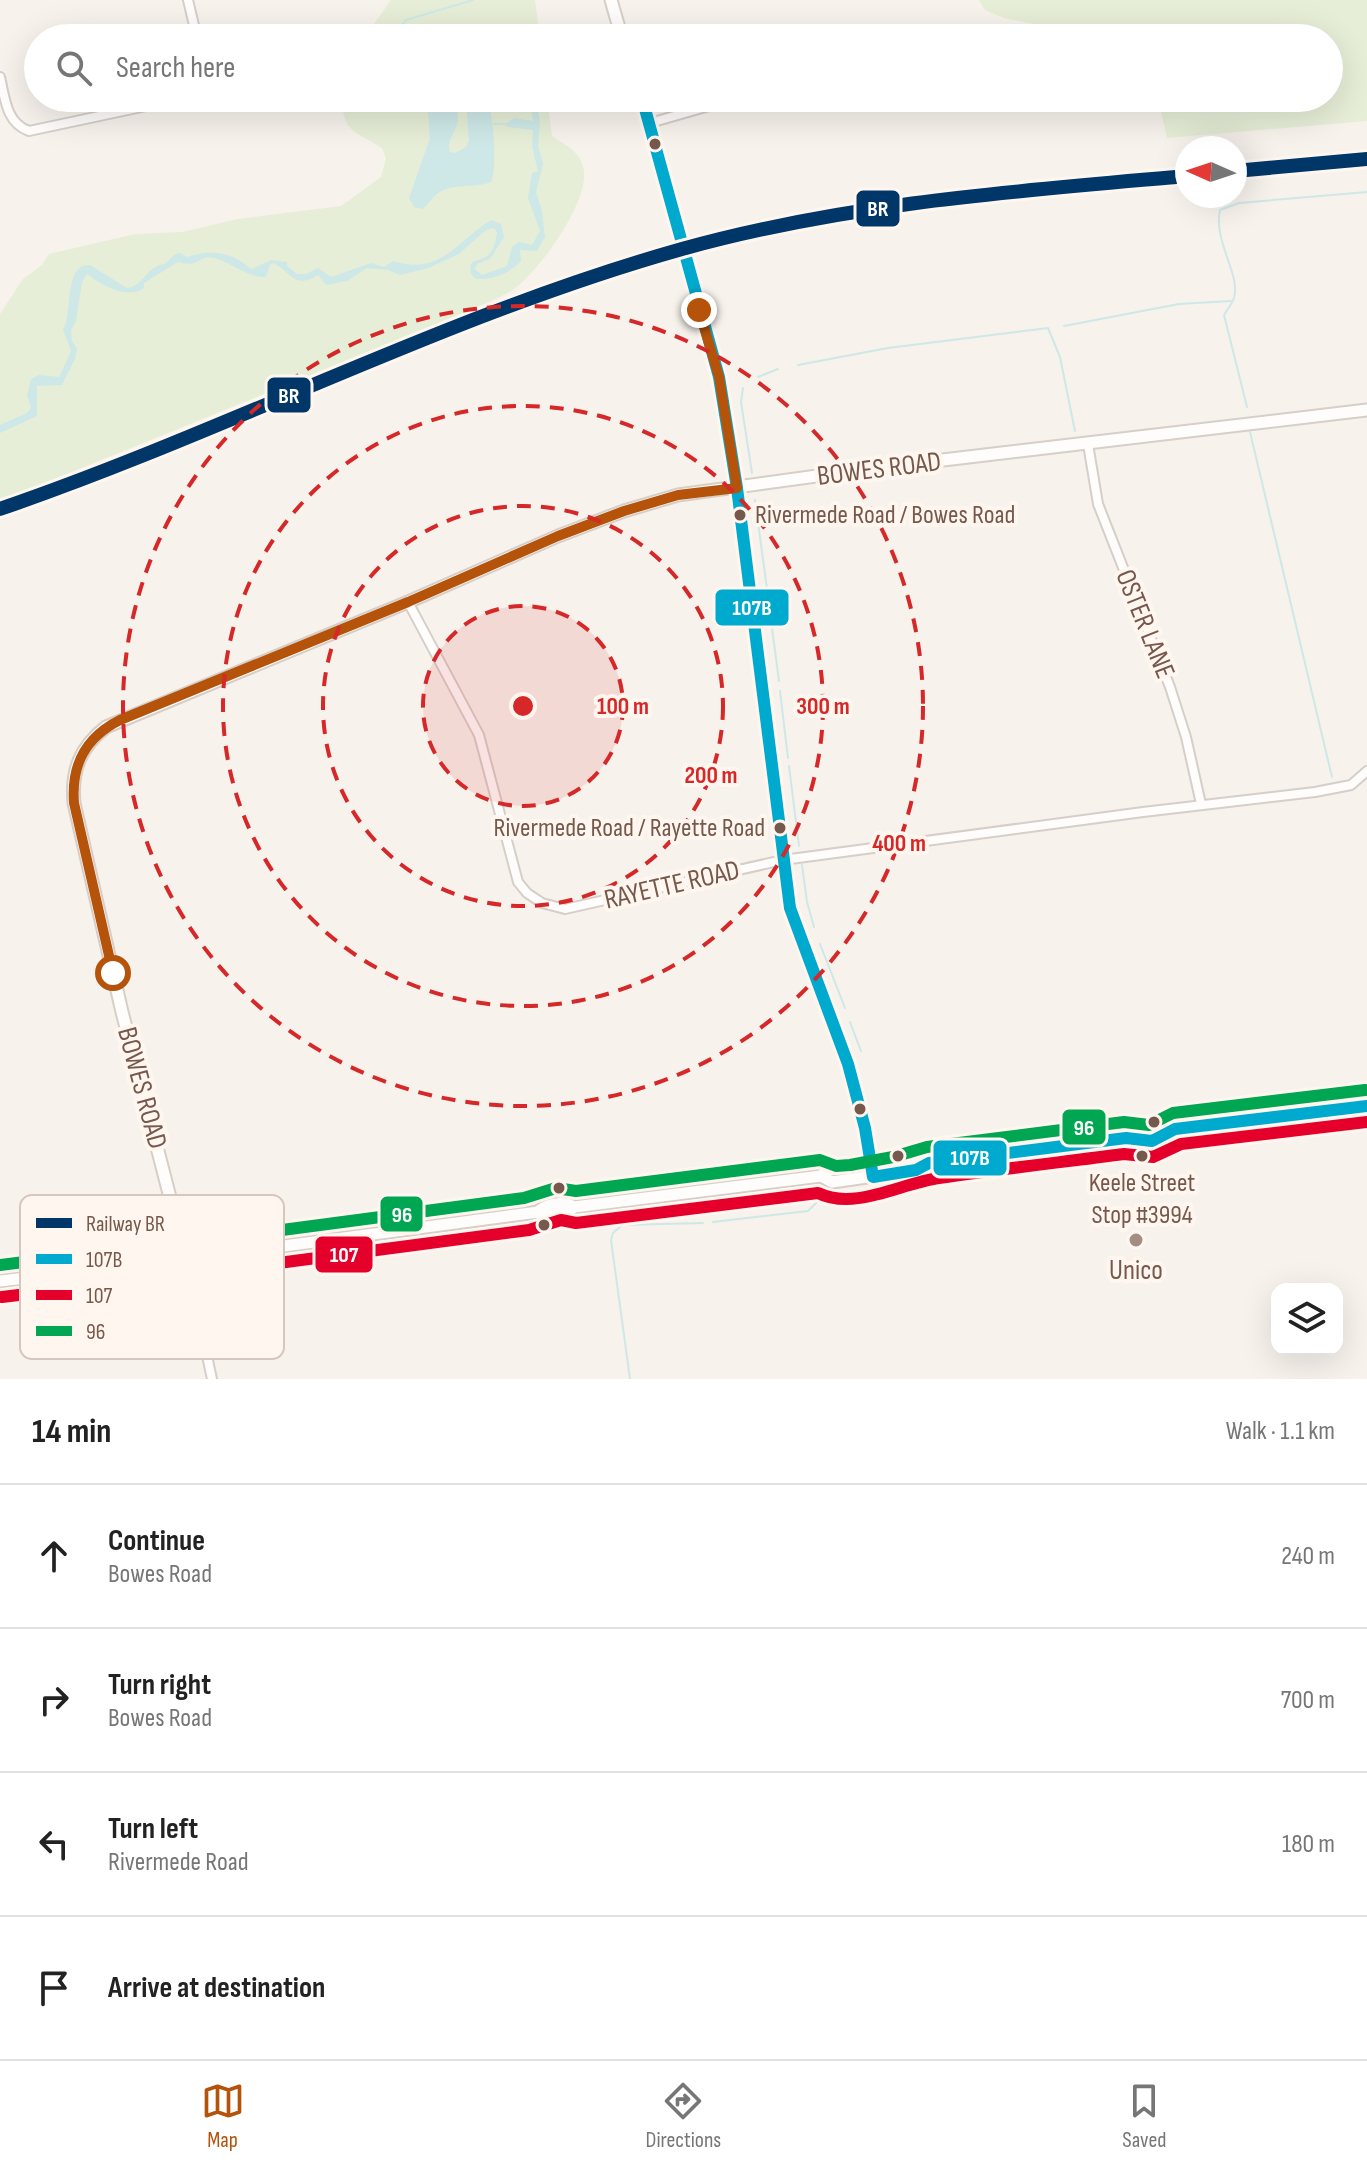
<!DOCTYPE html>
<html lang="en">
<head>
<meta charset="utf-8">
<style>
  body { margin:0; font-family:"Sofia Sans Condensed",sans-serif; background:#f6f6f6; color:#222 }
  .controls { position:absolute; right:24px; bottom:24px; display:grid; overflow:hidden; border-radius:16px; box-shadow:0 8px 32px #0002 }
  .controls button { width:72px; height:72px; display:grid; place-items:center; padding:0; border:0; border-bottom:2px solid #e0e0e0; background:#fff; color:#222; font:40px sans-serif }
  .compass { position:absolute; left:1175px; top:136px; width:72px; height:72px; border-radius:50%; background:#fff; box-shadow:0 8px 32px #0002; rotate:273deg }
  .stop { position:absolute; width:24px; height:24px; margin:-18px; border:6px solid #b45309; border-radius:50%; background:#fff }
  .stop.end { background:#b45309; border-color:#fff; box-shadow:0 2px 8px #0008 }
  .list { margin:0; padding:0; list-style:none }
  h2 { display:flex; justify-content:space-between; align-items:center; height:104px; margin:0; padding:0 32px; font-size:34px }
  h2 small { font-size:26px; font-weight:400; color:#767676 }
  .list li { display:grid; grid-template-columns:52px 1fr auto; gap:24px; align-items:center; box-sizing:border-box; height:144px; padding:0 32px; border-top:2px solid #e0e0e0 }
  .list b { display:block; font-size:30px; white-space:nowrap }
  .list p { margin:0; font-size:26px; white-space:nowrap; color:#767676 }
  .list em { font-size:26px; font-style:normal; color:#767676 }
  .icon { flex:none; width:44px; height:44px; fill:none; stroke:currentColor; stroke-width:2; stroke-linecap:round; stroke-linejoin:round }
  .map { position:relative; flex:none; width:1367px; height:1379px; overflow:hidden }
  .search { position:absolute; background:#fff; box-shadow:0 8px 32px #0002; left:24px; right:24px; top:24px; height:88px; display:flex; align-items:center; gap:20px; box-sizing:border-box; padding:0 28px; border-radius:44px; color:#767676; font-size:30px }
  .sheet { height:680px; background:#fff }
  nav { display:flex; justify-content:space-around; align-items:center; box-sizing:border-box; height:112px; border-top:2px solid #e0e0e0; background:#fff; font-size:22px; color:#767676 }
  nav a { display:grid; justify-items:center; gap:4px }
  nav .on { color:#b45309 }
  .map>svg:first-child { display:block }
</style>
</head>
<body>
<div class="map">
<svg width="1367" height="1379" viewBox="0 0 1367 1379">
  <rect width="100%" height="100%" fill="#f7f2ec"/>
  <g fill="#e6eed7">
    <path d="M391,0H535L540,38H364Z"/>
    <path d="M979,0H1367V121L1167,138L1158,98H1329V38H1146L1144,33L1081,38L1054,28L1004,18L985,10Z"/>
    <path d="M343,98H547L552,136C565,145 582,152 584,171C588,203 539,271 514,289C499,299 480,305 464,313L0,501V314L23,279L42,265L49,254L135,234L182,232L238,219L341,206L381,177L386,158L382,148C356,132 341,131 343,98Z"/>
  </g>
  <g fill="#cee8e8">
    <path d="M427,98H455C456,105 458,112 458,119C457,133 446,138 450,152L455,153L466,147L469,141L466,98H487C493,111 498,171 491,182C473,189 454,182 437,194C432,198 428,204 423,209L414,207L409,198L430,138Z"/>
    <path d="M530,98H536L540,123L538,146L543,164L536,192L542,211L545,237L537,251L520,250L521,261C510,273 493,280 476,279L471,274C468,259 475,262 486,257C494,252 496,240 497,232L494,228L486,230L459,254L428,268L400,275L388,270L367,268L347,281L326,285L318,275C294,290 292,272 273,263L270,265L266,277C249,278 232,263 214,258C203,255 200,262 191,264C186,264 182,263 178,262L144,283V288C127,300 101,285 87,274L82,282L76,321L71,330L72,341L77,349L75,359L62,385L37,386V416L0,433V425L27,413L31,408L27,395L31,379L39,375L59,377L71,351L63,330C73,311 64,279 82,266L90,265L127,288C144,286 147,265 165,264L175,254L181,253L187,257C210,249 233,252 251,269L271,260L287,262V266L297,274H306L318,268L331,277L371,263L384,267L393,261C440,276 456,242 491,220L501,224L504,237L490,259L477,264L475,269L482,275L507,266L512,247L519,242L532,245L540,231L528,198L532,173L538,171L532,146L533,130L507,127L506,124L514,118L533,121Z"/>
  </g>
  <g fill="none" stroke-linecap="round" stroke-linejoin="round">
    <g stroke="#cee8e8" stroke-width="2">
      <path d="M393,38L406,20L473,0"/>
      <path d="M494,124H509"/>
      <path d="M1064,326L1179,304L1231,301"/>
      <path d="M798,365L888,348L1048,328L1060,357L1075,431"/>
      <path d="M758,377L778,369"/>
      <path d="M743,388L741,402L752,473"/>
      <path d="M1247,407L1224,315C1227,310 1232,304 1234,298C1241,275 1213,241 1220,210L1239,203L1367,192"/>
      <path d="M1250,432L1332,777"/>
      <path d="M755,500L767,589"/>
      <path d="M770,613L779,681"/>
      <path d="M780,691L788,758"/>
      <path d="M789,766L799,846"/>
      <path d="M802,865L807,902L814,927"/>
      <path d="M820,944L845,1008"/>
      <path d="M850,1022L861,1051"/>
      <path d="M713,1222L808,1211L822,1197"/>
      <path d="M630,1379L611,1240L613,1233L622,1225L703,1223"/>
    </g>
    <g stroke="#d6cec9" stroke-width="12">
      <g id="street">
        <path d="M188,0L197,38"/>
        <path d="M0,77C5,98 6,123 29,131L184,98"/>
        <path d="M650,123L737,98"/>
        <path d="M1088,444L1098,504L1170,687L1186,737L1201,804"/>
        <path d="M408,602L479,735L518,882L527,893L542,903L565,909L783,860L1143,812L1315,792L1351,785L1367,771"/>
        <path d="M187,1263L212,1379"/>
      </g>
    </g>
    <g stroke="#d7cec8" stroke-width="15">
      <g id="secondary">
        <path d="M611,0L622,38"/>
        <path d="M642,98L719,377L737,488L790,908C804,957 826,1002 843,1049C857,1089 868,1134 873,1177"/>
        <path d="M1126,1138C1138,1128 1159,1125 1175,1129L1367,1106"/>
        <path d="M821,1176L832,1182L916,1170L929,1163L1126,1138C1142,1145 1162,1141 1175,1129"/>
        <path d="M538,1212L544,1216L568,1212L574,1207L821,1176L829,1170L914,1160L929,1163"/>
        <path d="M187,1263L122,1012L74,803C71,771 80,747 106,727L408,602L558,536L624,511L678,495L875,468L1367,410"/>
        <path d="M125,1266L136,1260L227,1249L239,1251L269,1248L538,1212C547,1203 564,1201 574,1207"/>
        <path d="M0,1281L125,1266L137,1269L230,1259L239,1251"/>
        <path d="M203,1339C214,1285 225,1282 267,1250"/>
      </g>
    </g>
    <use href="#street" stroke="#fefdfc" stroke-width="8"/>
    <use href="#secondary" stroke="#fefdfc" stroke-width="11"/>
    <g stroke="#fff7ef" stroke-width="18">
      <path id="bus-1" d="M642,98L719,377L737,488L790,908L848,1064L865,1128L873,1177L916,1170L929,1163L1126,1138L1152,1141L1175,1129L1367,1106"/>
    </g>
    <g stroke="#fff7ef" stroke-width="18">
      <path id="bus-2" d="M2,1297L127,1282L141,1276L227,1265L239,1267L271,1264L529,1230L561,1220L576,1223L818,1193C855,1211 901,1183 939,1178C1001,1169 1063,1162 1124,1154L1153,1157L1181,1144L1367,1122"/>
    </g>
    <g stroke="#fff7ef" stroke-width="18">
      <path id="bus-3" d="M0,1265L120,1250L134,1244L225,1233L240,1235L267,1232L524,1198L556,1188L576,1191L820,1160L836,1166L850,1165L893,1157L927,1147L1124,1122L1149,1125L1173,1113L1365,1090"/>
    </g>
    <use href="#bus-1" stroke="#00a9ce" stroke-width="12"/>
    <use href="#bus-2" stroke="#e4002b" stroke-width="12"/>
    <use href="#bus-3" stroke="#00a651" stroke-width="12"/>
    <g stroke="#fff7ef" stroke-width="20">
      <g id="rail-1">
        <path d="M1235,171L1367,159"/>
        <path d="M0,509C230,430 447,315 682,249C847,203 1017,191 1187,176"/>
      </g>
    </g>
    <use href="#rail-1" stroke="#003768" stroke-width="14"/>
  </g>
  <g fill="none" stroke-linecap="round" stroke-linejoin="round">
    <path stroke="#b45309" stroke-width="10" d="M113,973L74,803C71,764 86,737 120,720L408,602L558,536L624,511L678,495L737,488L719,377L699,310"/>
  </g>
  <circle cx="523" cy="706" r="100" fill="#d62828" fill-opacity=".12"/>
  <g fill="none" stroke="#d62828" stroke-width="4" stroke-dasharray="14 10">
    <circle cx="523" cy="706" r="100"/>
    <circle cx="523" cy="706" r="200"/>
    <circle cx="523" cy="706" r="300"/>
    <circle cx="523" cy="706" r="400"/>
  </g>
  <g fill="#77584c" stroke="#fff7ef" stroke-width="3">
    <circle cx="655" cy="144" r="7"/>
    <circle cx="740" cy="515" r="7"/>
    <circle cx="780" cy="828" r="7"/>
    <circle cx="860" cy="1109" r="7"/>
    <circle cx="1154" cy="1122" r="7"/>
    <circle cx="898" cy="1156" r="7"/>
    <circle cx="1142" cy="1156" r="7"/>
    <circle cx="559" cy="1188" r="7"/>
    <circle cx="544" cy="1225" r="7"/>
  </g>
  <circle fill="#a48e84" stroke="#fff7ef" stroke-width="3" cx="1136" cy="1240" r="8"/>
  <g text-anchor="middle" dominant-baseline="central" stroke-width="8" stroke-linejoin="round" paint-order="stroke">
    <g font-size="26" fill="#77584c" stroke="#fff7ef" text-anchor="start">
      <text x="755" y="515">Rivermede Road / Bowes Road</text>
      <text x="765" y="828" text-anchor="end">Rivermede Road / Rayette Road</text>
      <text x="1142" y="1183" text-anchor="middle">Keele Street<tspan x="1142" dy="32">Stop #3994</tspan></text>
    </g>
    <g font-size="28" fill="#77584c" stroke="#fff7ef">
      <text transform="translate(879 469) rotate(-7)">BOWES ROAD</text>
      <text transform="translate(1145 624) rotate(68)">OSTER LANE</text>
      <text transform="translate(672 885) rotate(-13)">RAYETTE ROAD</text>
      <text transform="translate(142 1088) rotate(75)">BOWES ROAD</text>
    </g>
    <g font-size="28" fill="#77584c" stroke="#fff7ef">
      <text x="1136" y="1270">Unico</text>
    </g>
  </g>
  <rect x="20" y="1195" width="264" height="164" rx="12" fill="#fff7ef" stroke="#d6c7be" stroke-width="2"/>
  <rect x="36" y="1218" width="36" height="10" fill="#003768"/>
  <rect x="36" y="1254" width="36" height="10" fill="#00a9ce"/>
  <rect x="36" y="1290" width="36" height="10" fill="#e4002b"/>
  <rect x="36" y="1326" width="36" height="10" fill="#00a651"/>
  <g font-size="22" fill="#77584c">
    <text x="86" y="1231">Railway BR</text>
    <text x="86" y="1267">107B</text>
    <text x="86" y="1303">107</text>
    <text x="86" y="1339">96</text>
  </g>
  <circle cx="523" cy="706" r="12" fill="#d62828" stroke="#fff7ef" stroke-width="4"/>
  <g font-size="24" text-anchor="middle" font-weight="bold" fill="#d62828" stroke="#fff7ef" stroke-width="8" stroke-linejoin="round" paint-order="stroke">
    <text x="623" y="714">100 m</text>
    <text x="823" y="714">300 m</text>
    <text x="711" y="783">200 m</text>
    <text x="899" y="851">400 m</text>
  </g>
  <g stroke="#fff7ef" stroke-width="3">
    <rect x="855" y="189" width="46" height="39" rx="8" fill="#003768"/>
    <rect x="266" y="376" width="46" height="38" rx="8" fill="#003768"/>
    <rect x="714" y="588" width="76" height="39" rx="8" fill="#00a9ce"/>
    <rect x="1061" y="1108" width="46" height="38" rx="8" fill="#00a651"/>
    <rect x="932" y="1139" width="76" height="38" rx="8" fill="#00a9ce"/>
    <rect x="379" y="1195" width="45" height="38" rx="8" fill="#00a651"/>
    <rect x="314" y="1235" width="60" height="39" rx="8" fill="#e4002b"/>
  </g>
  <g font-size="22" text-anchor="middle" font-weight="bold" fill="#fff">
    <text x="878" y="216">BR</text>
    <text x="289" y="403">BR</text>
    <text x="752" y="615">107B</text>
    <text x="1084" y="1135">96</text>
    <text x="970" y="1165">107B</text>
    <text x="402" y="1222">96</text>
    <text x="344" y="1262">107</text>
  </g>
</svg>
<div class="controls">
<button><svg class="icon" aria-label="layers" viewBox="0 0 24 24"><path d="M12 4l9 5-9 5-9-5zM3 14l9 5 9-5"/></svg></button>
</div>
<svg class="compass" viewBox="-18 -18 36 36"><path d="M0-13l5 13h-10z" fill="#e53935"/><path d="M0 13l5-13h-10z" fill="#767676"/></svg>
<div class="stop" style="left:113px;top:973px"></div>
<div class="stop end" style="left:699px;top:310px"></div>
<div class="search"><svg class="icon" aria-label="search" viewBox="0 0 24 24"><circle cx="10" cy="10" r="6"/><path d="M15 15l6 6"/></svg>Search here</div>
</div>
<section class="sheet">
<h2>14 min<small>Walk · 1.1 km</small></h2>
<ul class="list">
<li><svg class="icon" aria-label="ahead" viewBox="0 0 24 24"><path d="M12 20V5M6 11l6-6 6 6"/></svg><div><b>Continue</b><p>Bowes Road</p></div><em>240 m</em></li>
<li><svg class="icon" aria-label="right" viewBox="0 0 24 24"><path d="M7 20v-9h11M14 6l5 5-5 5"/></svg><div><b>Turn right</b><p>Bowes Road</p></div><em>700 m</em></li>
<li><svg class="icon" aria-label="left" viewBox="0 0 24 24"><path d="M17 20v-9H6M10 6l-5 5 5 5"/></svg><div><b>Turn left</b><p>Rivermede Road</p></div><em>180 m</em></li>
<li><svg class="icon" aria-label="arrive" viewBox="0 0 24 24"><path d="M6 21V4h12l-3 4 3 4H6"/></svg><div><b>Arrive at destination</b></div></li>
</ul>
</section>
<nav>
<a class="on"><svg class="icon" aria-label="map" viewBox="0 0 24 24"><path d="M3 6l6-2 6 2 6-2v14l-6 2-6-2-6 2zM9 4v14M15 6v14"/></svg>Map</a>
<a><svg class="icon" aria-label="directions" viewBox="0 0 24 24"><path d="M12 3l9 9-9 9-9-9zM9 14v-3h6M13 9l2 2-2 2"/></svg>Directions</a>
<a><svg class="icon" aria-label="saved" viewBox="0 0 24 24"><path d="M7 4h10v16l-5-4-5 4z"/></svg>Saved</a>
</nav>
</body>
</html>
